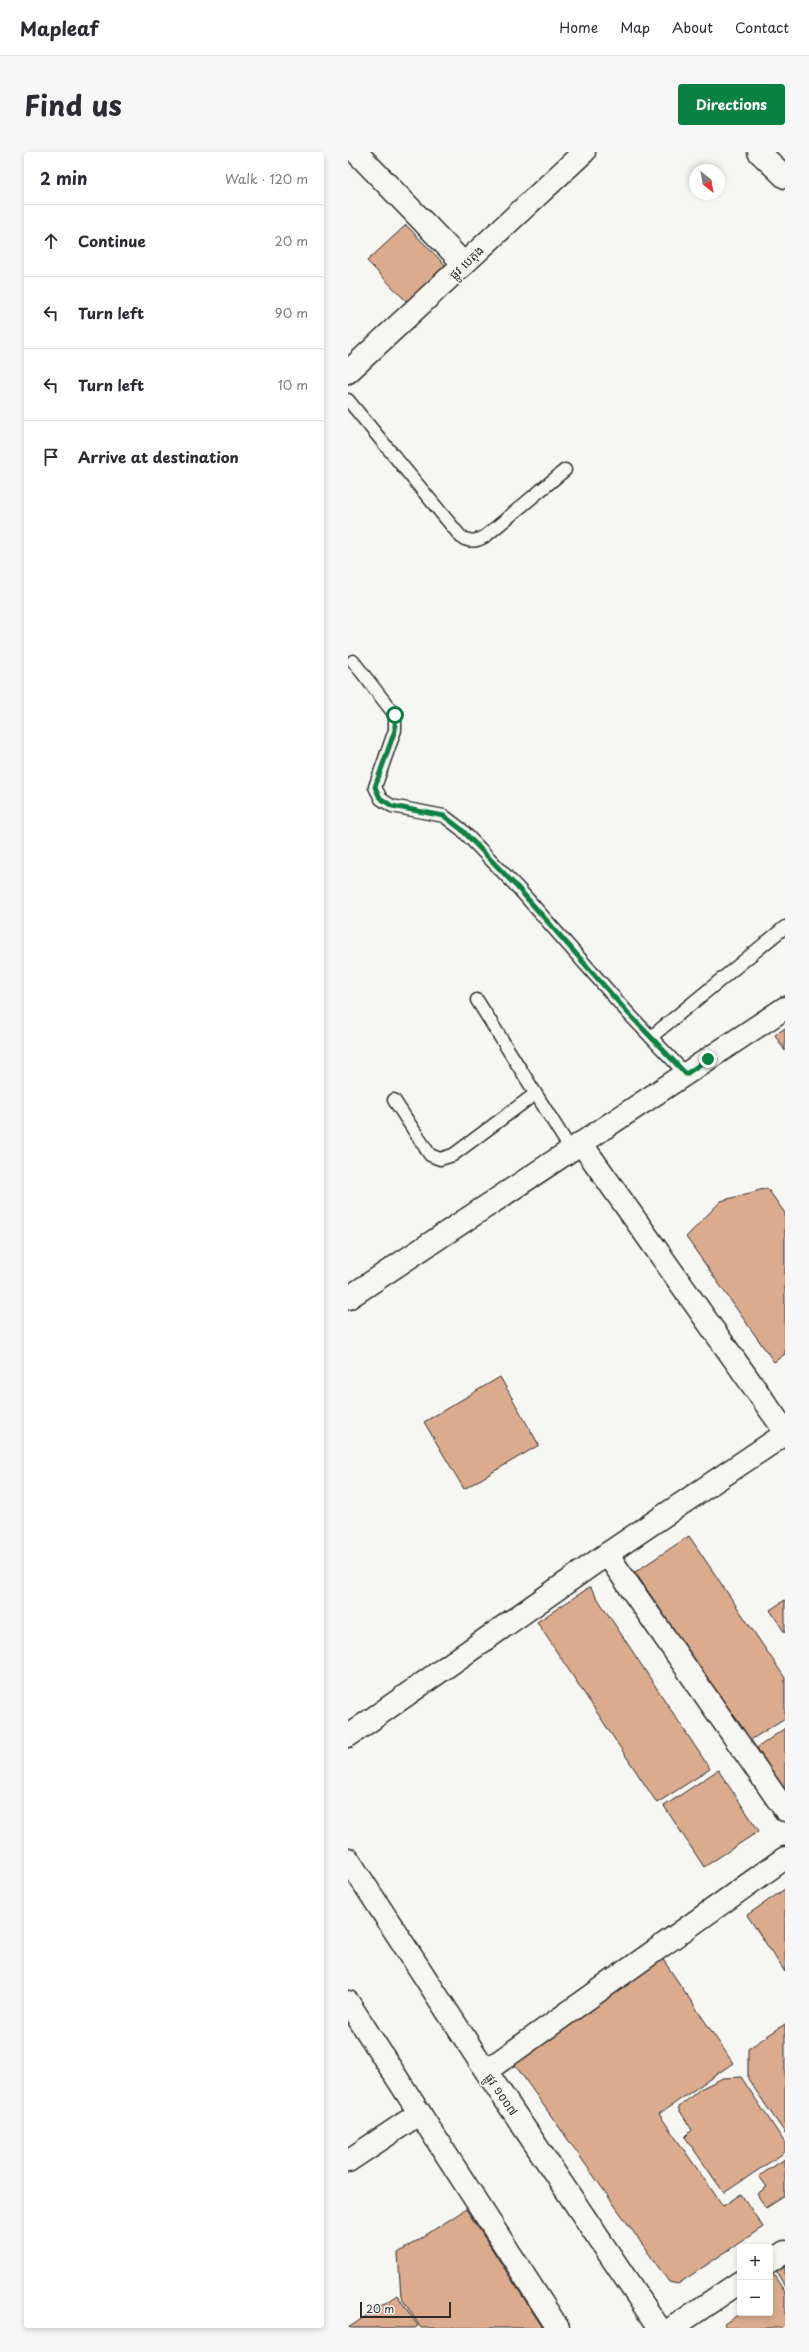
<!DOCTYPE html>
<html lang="en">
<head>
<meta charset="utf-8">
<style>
  body { margin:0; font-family:"Playpen Sans","Noto Sans Khmer",sans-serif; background:#f7f7f7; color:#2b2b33 }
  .controls { position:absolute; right:12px; bottom:12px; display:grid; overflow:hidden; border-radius:4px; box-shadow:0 2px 6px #0003 }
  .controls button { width:36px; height:36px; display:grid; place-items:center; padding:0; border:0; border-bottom:1px solid #e1e1e2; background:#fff; color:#2b2b33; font:20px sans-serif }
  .compass { position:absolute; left:341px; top:12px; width:36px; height:36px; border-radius:50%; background:#fff; box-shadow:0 2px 6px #0003; rotate:149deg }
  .scale { position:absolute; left:12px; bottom:10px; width:91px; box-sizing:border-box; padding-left:4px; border:2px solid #2b2b2b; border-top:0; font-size:11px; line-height:14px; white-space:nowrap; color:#2b2b2b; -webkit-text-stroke:3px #f6f6f2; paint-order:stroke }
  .stop { position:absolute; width:12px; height:12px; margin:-9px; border:3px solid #0b8043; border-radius:50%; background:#fff }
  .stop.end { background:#0b8043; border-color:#fff; box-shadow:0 1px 4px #0008 }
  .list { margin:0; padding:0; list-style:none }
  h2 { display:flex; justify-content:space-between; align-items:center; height:52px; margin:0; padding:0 16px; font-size:17px }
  h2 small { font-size:13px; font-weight:400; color:#7c7c81 }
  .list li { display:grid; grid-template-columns:26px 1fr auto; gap:12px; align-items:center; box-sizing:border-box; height:72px; padding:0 16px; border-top:1px solid #e1e1e2 }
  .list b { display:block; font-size:15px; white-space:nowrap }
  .list em { font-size:13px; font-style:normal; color:#7c7c81 }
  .icon { flex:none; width:22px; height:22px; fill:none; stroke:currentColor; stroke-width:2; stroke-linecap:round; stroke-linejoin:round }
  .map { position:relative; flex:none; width:437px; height:2176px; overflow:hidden; border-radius:4px }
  header { display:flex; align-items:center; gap:24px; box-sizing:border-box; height:56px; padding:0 20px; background:#fff; border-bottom:1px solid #e1e1e2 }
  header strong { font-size:19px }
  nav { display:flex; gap:22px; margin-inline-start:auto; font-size:14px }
  .intro { display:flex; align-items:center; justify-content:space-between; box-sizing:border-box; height:96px; padding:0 24px }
  h1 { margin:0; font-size:28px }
  .button { padding:10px 18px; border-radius:4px; background:#0b8043; color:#fff; font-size:14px; font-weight:700 }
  main { display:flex; gap:24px; padding:0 24px }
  aside { flex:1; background:#fff; border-radius:4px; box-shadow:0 2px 6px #0003 }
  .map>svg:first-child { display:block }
</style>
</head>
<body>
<header>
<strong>Mapleaf</strong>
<nav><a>Home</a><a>Map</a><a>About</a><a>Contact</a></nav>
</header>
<div class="intro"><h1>Find us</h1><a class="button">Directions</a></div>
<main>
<aside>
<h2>2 min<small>Walk · 120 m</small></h2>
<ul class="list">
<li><svg class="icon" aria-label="ahead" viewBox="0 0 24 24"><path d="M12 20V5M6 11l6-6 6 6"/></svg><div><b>Continue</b></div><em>20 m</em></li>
<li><svg class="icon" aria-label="left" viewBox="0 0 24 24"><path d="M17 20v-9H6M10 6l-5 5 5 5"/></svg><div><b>Turn left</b></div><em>90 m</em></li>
<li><svg class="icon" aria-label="left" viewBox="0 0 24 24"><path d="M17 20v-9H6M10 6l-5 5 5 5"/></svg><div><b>Turn left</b></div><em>10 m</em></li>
<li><svg class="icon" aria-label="arrive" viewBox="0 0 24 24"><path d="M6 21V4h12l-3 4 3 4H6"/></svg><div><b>Arrive at destination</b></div></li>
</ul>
</aside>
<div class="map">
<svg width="437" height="2176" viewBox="0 0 437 2176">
  <rect width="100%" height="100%" fill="#f6f6f2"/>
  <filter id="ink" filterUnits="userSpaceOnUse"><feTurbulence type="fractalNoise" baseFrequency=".025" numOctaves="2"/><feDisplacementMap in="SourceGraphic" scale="8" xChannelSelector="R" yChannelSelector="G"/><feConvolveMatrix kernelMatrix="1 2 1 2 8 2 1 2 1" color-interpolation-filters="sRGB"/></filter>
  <g filter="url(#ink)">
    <g fill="#dcab8e" stroke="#2b2b2b">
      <path d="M58,73L99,115L61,152L19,109Z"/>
      <path d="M437,876V899L427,883Z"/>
      <path d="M419,1036L437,1061V1202L426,1210L338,1085L373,1049Z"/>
      <path d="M152,1225L191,1293L116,1337L76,1270Z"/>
      <path d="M341,1384L437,1526V1566L401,1589L287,1420Z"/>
      <path d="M242,1435L362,1617L309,1651L189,1470Z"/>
      <path d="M437,1448V1481L422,1458Z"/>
      <path d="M437,1576V1639L409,1596Z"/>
      <path d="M370,1618L411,1679L356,1715L316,1654Z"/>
      <path d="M437,1737V1820L399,1763Z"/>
      <path d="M314,1806L385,1911L311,1962L375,2054L393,2042L415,2075L330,2132L321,2130L162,1906Z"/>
      <path d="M437,1872V1981L400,1927V1897Z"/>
      <path d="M393,1925L437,1991V2000L376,2041L337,1985L344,1978L330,1956L352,1937L375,1926Z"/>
      <path d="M437,2007V2044L418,2056L409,2042L419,2035L411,2024Z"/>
      <path d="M118,2057L195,2176H73L53,2145L50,2101Z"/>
      <path d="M437,2104V2134L424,2113Z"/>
      <path d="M425,2122L437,2140V2176H379L376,2172L393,2161H422V2124Z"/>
      <path d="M49,2143L70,2174L67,2176H0Z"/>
    </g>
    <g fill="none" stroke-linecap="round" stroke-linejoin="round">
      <g stroke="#2b2b2b" stroke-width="15">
        <g id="service">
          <path d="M0,248L113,385C123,391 130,389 139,383L217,318"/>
          <path d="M5,509L47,563V578L27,635L33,647L44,654L96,664L113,677L170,736L280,861L338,922"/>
          <path d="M129,848L223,998"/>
          <path d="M303,885L437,775"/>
          <path d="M46,948L82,1003L92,1007L105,1003L187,942"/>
        </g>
      </g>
      <g stroke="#2b2b2b" stroke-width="25">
        <g id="minor">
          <path d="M8,0L116,112"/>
          <path d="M411,0L437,25"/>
          <path d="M0,220L236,0"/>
          <path d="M233,991L437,1279"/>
          <path d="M0,1146L437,856"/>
          <path d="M259,1402L437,1658"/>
          <path d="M0,1584L259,1402L437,1282"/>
          <path d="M0,1707L138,1919L311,2176"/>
          <path d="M0,1850L210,2176"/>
          <path d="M138,1919L437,1706"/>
          <path d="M0,2009L72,1961"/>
          <path d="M422,2110L437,2100"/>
          <path d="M324,2176L392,2130"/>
        </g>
      </g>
      <use href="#service" stroke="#f6f6f2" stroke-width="12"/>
      <use href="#minor" stroke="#f6f6f2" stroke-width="22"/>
    </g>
  </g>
  <g fill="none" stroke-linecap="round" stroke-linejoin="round" filter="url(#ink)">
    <path stroke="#0b8043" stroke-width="5" d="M47,563V578L27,635L32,646L44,654L96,664L113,677L170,736L280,861L338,922L360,907"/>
  </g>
  <g text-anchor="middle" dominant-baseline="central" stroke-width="3.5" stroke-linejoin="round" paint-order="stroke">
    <g font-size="12" fill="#2b2b2b" stroke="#f6f6f2">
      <text transform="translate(118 110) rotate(-43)">ផ្លូវ បេតុង</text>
      <text transform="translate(154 1942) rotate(56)">ផ្លូវ ១០០៧</text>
    </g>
  </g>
</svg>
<div class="controls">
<button>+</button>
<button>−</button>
</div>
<svg class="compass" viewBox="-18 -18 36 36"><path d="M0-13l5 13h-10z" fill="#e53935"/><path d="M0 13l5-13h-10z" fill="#7c7c81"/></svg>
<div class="scale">20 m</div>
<div class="stop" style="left:47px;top:563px"></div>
<div class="stop end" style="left:360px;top:907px"></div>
</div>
</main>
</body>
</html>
